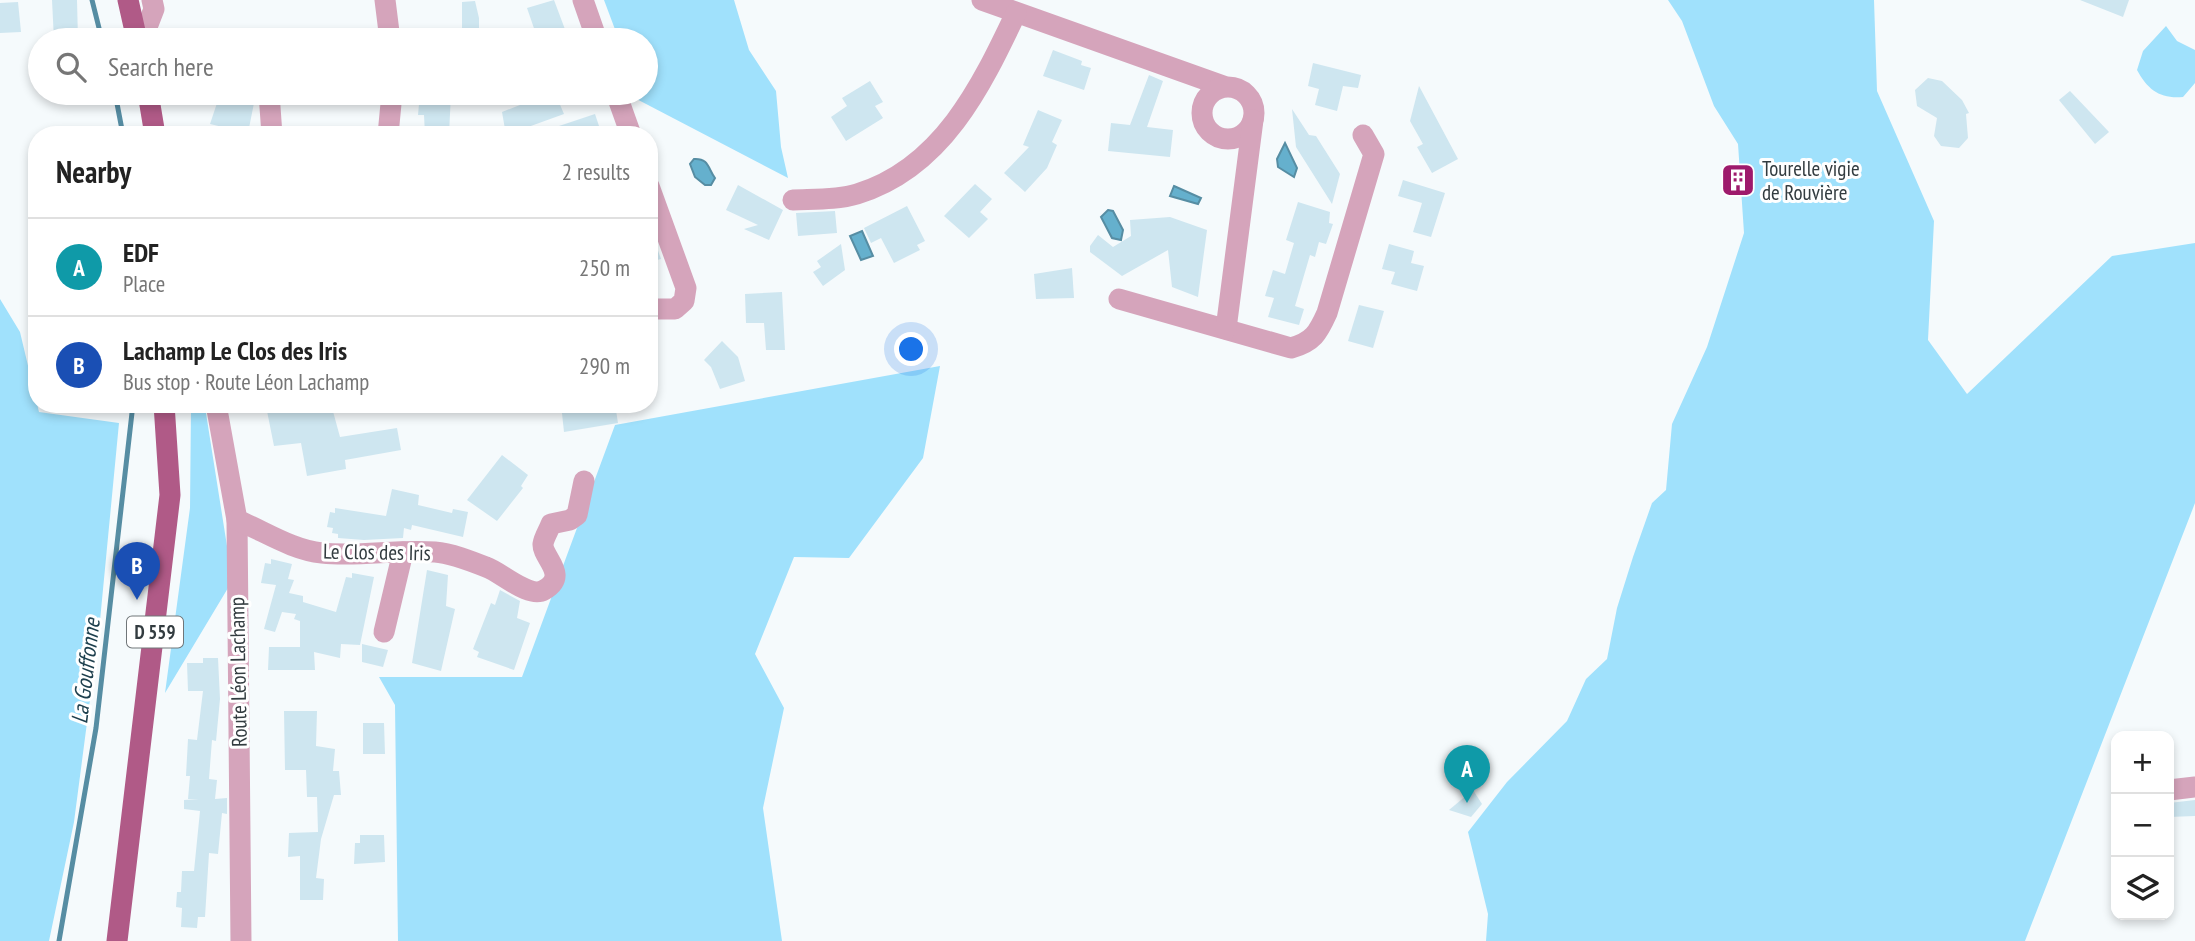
<!DOCTYPE html>
<html lang="en">
<head>
<meta charset="utf-8">
<style>
  body { margin:0; font-family:"PT Sans Narrow",sans-serif; background:#f6f6f6; color:#222 }
  .controls { position:absolute; right:21px; bottom:21px; display:grid; overflow:hidden; border-radius:14px; box-shadow:0 4px 10px #0003 }
  .controls button { width:63px; height:63px; display:grid; place-items:center; padding:0; border:0; border-bottom:2px solid #e0e0e0; background:#fff; color:#222; font:35px sans-serif }
  .you { position:absolute; left:912px; top:350px; width:24px; height:24px; margin:-18px; border:5px solid #fff; border-radius:50%; background:#1a73e8; box-shadow:0 0 0 10px #1a73e833 }
  .badge { display:grid; place-items:center; width:46px; height:46px; border-radius:50%; background:#7c3aed; color:#fff; font-size:23px; font-weight:700 }
  .pin { position:absolute; translate:-50% -58px; filter:drop-shadow(0 2px 4px #0008) }
  .pin::after { content:''; position:absolute; top:37px; width:24px; height:21px; background:inherit; clip-path:polygon(0 0,100% 0,50% 100%) }
  .list { margin:0; padding:0; list-style:none }
  h2 { display:flex; justify-content:space-between; align-items:center; height:91px; margin:0; padding:0 28px; font-size:30px }
  h2 small { font-size:23px; font-weight:400; color:#767676 }
  .list li { display:grid; grid-template-columns:46px 1fr auto; gap:21px; align-items:center; box-sizing:border-box; height:98px; padding:0 28px; border-top:2px solid #e0e0e0 }
  .list b { display:block; font-size:26px; white-space:nowrap }
  .list p { margin:0; font-size:23px; white-space:nowrap; color:#767676 }
  .list em { font-size:23px; font-style:normal; color:#767676 }
  .icon { flex:none; width:38px; height:38px; fill:none; stroke:currentColor; stroke-width:2; stroke-linecap:round; stroke-linejoin:round }
  .map { position:relative; flex:none; width:2195px; height:941px; overflow:hidden }
  .search { position:absolute; background:#fff; box-shadow:0 4px 10px #0003; left:28px; top:28px; width:630px; height:77px; display:flex; align-items:center; gap:18px; box-sizing:border-box; padding:0 24px; border-radius:38px; color:#767676; font-size:26px }
  .panel { position:absolute; background:#fff; box-shadow:0 4px 10px #0003; left:28px; top:126px; width:630px; height:287px; border-radius:28px }
  .map>svg:first-child { display:block }
</style>
</head>
<body>
<div class="map">
<svg width="2195" height="941" viewBox="0 0 2195 941">
  <rect width="100%" height="100%" fill="#f5fafc"/>
  <g fill="#a0e1fc">
    <path d="M604,0H734L749,50L776,91L781,147L788,178L625,93H646V40H619Z"/>
    <path d="M1668,0H1874L1877,91L1934,221L1928,340L1967,394L2112,256L2195,243V503L2025,941H1486L1488,914L1468,832L1507,782L1567,721L1586,679L1607,659L1617,608L1633,557L1652,503L1666,490L1672,424L1707,347L1744,233L1738,144L1714,106L1682,21Z"/>
    <path d="M2166,26L2177,41L2195,50V83L2183,97C2160,99 2148,90 2137,70L2143,51Z"/>
    <path d="M0,299L20,332L39,412L119,423L99,631L74,822L49,941H0Z"/>
    <path d="M940,366L923,458L849,558L794,557L755,654L784,708L763,808L782,941H398L395,705L379,677H522L615,425Z"/>
    <path d="M205,407L227,546L228,588L165,693L190,508L191,408Z"/>
  </g>
  <g fill="#65b0cd" stroke="#568da3" stroke-width="2">
    <path d="M1285,143L1297,168L1294,177L1278,167L1277,159Z"/>
    <path d="M694,159C709,158 708,169 715,178L711,185H705L695,177L690,164Z"/>
    <path d="M1174,186L1201,198L1198,204L1170,196Z"/>
    <path d="M1108,210L1113,211L1123,230L1121,240L1112,238L1101,217Z"/>
    <path d="M862,231L873,256L861,260L850,236Z"/>
  </g>
  <g fill="none" stroke-linecap="round" stroke-linejoin="round">
    <g stroke="#568da3" stroke-width="5">
      <path d="M92,0L102,40"/>
      <path d="M115,93L123,135"/>
      <path d="M59,941L96,728L133,404"/>
    </g>
  </g>
  <g fill="#cee6f0">
    <path d="M52,0H77L78,40H54Z"/>
    <path d="M554,0L569,40H538L527,8Z"/>
    <path d="M2080,0H2129L2123,17Z"/>
    <path d="M475,1L479,18V40H462V2Z"/>
    <path d="M18,2L21,32L0,33V3Z"/>
    <path d="M1053,50L1082,61L1081,65L1091,68L1084,90L1043,76Z"/>
    <path d="M1313,63L1361,75L1358,88L1343,86L1337,111L1315,105L1319,89L1308,86Z"/>
    <path d="M1149,75L1163,81L1147,127L1173,130L1170,157L1108,151L1111,123L1130,125Z"/>
    <path d="M1928,78L1942,81L1962,100L1969,113L1966,114L1968,138L1959,148L1941,146L1934,136L1937,118L1917,106L1915,90Z"/>
    <path d="M870,81L883,102L875,106L883,118L846,141L831,117L847,106L842,98Z"/>
    <path d="M1419,86L1458,159L1432,173L1417,147L1423,144L1410,121Z"/>
    <path d="M2070,91L2109,132L2095,144L2059,100Z"/>
    <path d="M229,93H256L248,133L210,124L218,100L228,101Z"/>
    <path d="M420,93H451L449,135H425L424,115H418Z"/>
    <path d="M550,93H555L564,114L506,135L502,112Z"/>
    <path d="M1292,109L1309,135L1316,136L1340,174L1332,204L1296,147Z"/>
    <path d="M1038,110L1062,120L1052,142L1057,145L1047,168L1025,192L1004,173L1029,147L1023,145Z"/>
    <path d="M595,114L602,135H541V132Z"/>
    <path d="M1403,180L1445,193L1431,237L1413,232L1422,203L1398,196Z"/>
    <path d="M975,184L992,199L980,212L988,219L969,238L944,216Z"/>
    <path d="M738,185L783,210L769,240L744,229L758,225L726,210Z"/>
    <path d="M1298,202L1330,212L1329,223L1333,224L1326,244L1319,242L1315,257L1310,255L1295,306L1304,309L1299,325L1268,317L1274,298L1265,296L1273,270L1285,274L1294,243L1286,240Z"/>
    <path d="M907,206L925,241L917,245L920,250L894,263L881,238L871,243L864,228Z"/>
    <path d="M835,211L837,233L798,236L796,213Z"/>
    <path d="M1170,217L1207,230L1198,297L1172,287L1168,250L1122,276L1090,252V246L1098,235L1113,247L1131,236L1130,220Z"/>
    <path d="M649,225L661,259L649,262Z"/>
    <path d="M841,244L845,270L823,286L813,272L821,267L817,261Z"/>
    <path d="M1389,244L1414,251L1411,263L1424,266L1417,291L1391,284L1395,272L1382,269Z"/>
    <path d="M1072,268L1074,298L1036,299L1034,274Z"/>
    <path d="M782,292L785,350H766L764,323H746L745,294Z"/>
    <path d="M1359,305L1384,311L1373,348L1348,341Z"/>
    <path d="M722,341L738,357L745,381L720,389L711,367L704,360Z"/>
    <path d="M293,404H331L340,437L397,428L401,450L345,460L346,469L307,476L301,443L274,446L267,411L293,407Z"/>
    <path d="M561,404H615L618,423L564,432Z"/>
    <path d="M502,455L528,475L521,486L523,488L497,521L467,500Z"/>
    <path d="M392,489L419,495L418,505L452,513L453,509L468,512L463,537L412,525L411,530L404,528L403,538L364,540L338,538V534L332,533L333,528L327,527L330,512L335,513V508L386,516Z"/>
    <path d="M271,559L292,564L288,579L294,580L289,593L303,596V602L336,612L346,577L352,578V573L374,577L360,645L341,644L340,658L314,652L315,670H268L269,647H300V621L294,619L296,614L282,612L275,632L264,629L276,585L261,583L265,563L271,564Z"/>
    <path d="M427,570L448,575L446,606L455,609L441,671L412,663Z"/>
    <path d="M500,590L520,601L517,618L530,623L514,670L477,657L479,652L473,649L491,603L495,605Z"/>
    <path d="M362,644L388,650L383,667L362,662Z"/>
    <path d="M203,658H218L220,699L216,741L212,740L209,779L217,780L215,799L227,798V814L222,813L218,854L209,853L205,917H198L197,928L181,927L182,908L176,907L177,892H181L182,871H194L200,811L184,809V800L199,799H188L190,776H186L188,739L197,740L203,691H188L187,663H203Z"/>
    <path d="M284,711H317L316,746L335,749L333,771H339L341,795H334L321,839L316,878L324,879L323,900H300V856L288,857L289,833L318,832L317,797H307L306,770H285Z"/>
    <path d="M363,723H384L385,754H363Z"/>
    <path d="M1473,790L1482,804L1471,817L1449,810Z"/>
    <path d="M2195,800V816L2169,817V803Z"/>
    <path d="M360,835H384L385,862L354,864L355,843H360Z"/>
  </g>
  <g fill="none" stroke-linecap="round" stroke-linejoin="round">
    <g stroke="#d5a4bb" stroke-width="21">
      <path d="M385,0L390,40"/>
      <path d="M583,0L597,40"/>
      <path d="M982,0L1223,86"/>
      <path d="M142,40L154,9L152,0"/>
      <circle cx="1228" cy="113" r="26"/>
      <path d="M269,93L272,135"/>
      <path d="M616,93L631,135"/>
      <path d="M388,135L392,93"/>
      <path d="M649,186L686,288L684,301L675,309H649"/>
      <path d="M793,200C814,199 837,200 857,194C942,168 981,87 1016,13"/>
      <path d="M1119,299L1291,348C1313,342 1318,333 1327,313L1374,154L1363,135"/>
      <path d="M1226,329L1253,120"/>
      <path d="M216,404L237,520L241,941"/>
      <path d="M237,520C264,531 292,550 322,553C359,557 397,549 435,552C451,553 471,561 486,567C501,572 529,599 544,590C570,575 542,558 543,544C544,537 549,530 551,524L570,520L577,515L584,481"/>
      <path d="M384,632L403,552"/>
      <path d="M2169,790L2195,787"/>
    </g>
    <g stroke="#b05a87" stroke-width="21">
      <path d="M128,0L137,40"/>
      <path d="M148,93L155,135"/>
      <path d="M117,941L170,495L164,404"/>
    </g>
  </g>
  <defs>
    <g id="building-square" transform="scale(1.75)"><rect x="-9" y="-9" width="18" height="18" rx="4" fill="#9e1a6c" stroke="#fff"/><path d="M-4-6H4V6H1V3H-1V6H-4ZM-2.5-4.3h1.7v1.8h-1.7ZM.8-4.3h1.7v1.8H.8ZM-2.5-1h1.7V.8h-1.7ZM.8-1h1.7V.8H.8Z" fill="#fff"/></g>
  </defs>
  <g fill-rule="evenodd">
    <use href="#building-square" x="1738" y="180"/>
  </g>
  <g text-anchor="middle" dominant-baseline="central" stroke-width="6" stroke-linejoin="round" paint-order="stroke">
    <rect fill="#fff" stroke="#707679" stroke-width="2" x="127" y="616.5" width="56" height="31" rx="5"/>
    <g font-size="19" font-weight="bold" fill="#333c40">
      <text x="155" y="632">D 559</text>
    </g>
    <g font-size="21" fill="#333c40" stroke="#fff" text-anchor="start">
      <text x="1762" y="168">Tourelle vigie<tspan x="1762" dy="24">de Rouvière</tspan></text>
    </g>
    <g font-size="21" fill="#333c40" stroke="#fff">
      <text transform="translate(377 552) rotate(1)">Le Clos des Iris</text>
      <text transform="translate(238 672) rotate(-91)">Route Léon Lachamp</text>
    </g>
    <g font-size="23" font-style="italic" fill="#1e404e" stroke="#fff">
      <text transform="translate(85 671) rotate(-83)">La Gouffonne</text>
    </g>
  </g>
</svg>
<div class="controls">
<button>+</button>
<button>−</button>
<button><svg class="icon" aria-label="layers" viewBox="0 0 24 24"><path d="M12 4l9 5-9 5-9-5zM3 14l9 5 9-5"/></svg></button>
</div>
<div class="you"></div>
<div class="pin badge" style="left:1467px;top:803px;background:#0f9aa8">A</div>
<div class="pin badge" style="left:137px;top:600px;background:#1a4fb4">B</div>
<div class="search"><svg class="icon" aria-label="search" viewBox="0 0 24 24"><circle cx="10" cy="10" r="6"/><path d="M15 15l6 6"/></svg>Search here</div>
<section class="panel">
<h2>Nearby<small>2 results</small></h2>
<ul class="list">
<li><span class="badge" style="background:#0f9aa8">A</span><div><b>EDF</b><p>Place</p></div><em>250 m</em></li>
<li><span class="badge" style="background:#1a4fb4">B</span><div><b>Lachamp Le Clos des Iris</b><p>Bus stop · Route Léon Lachamp</p></div><em>290 m</em></li>
</ul>
</section>
</div>
</body>
</html>
